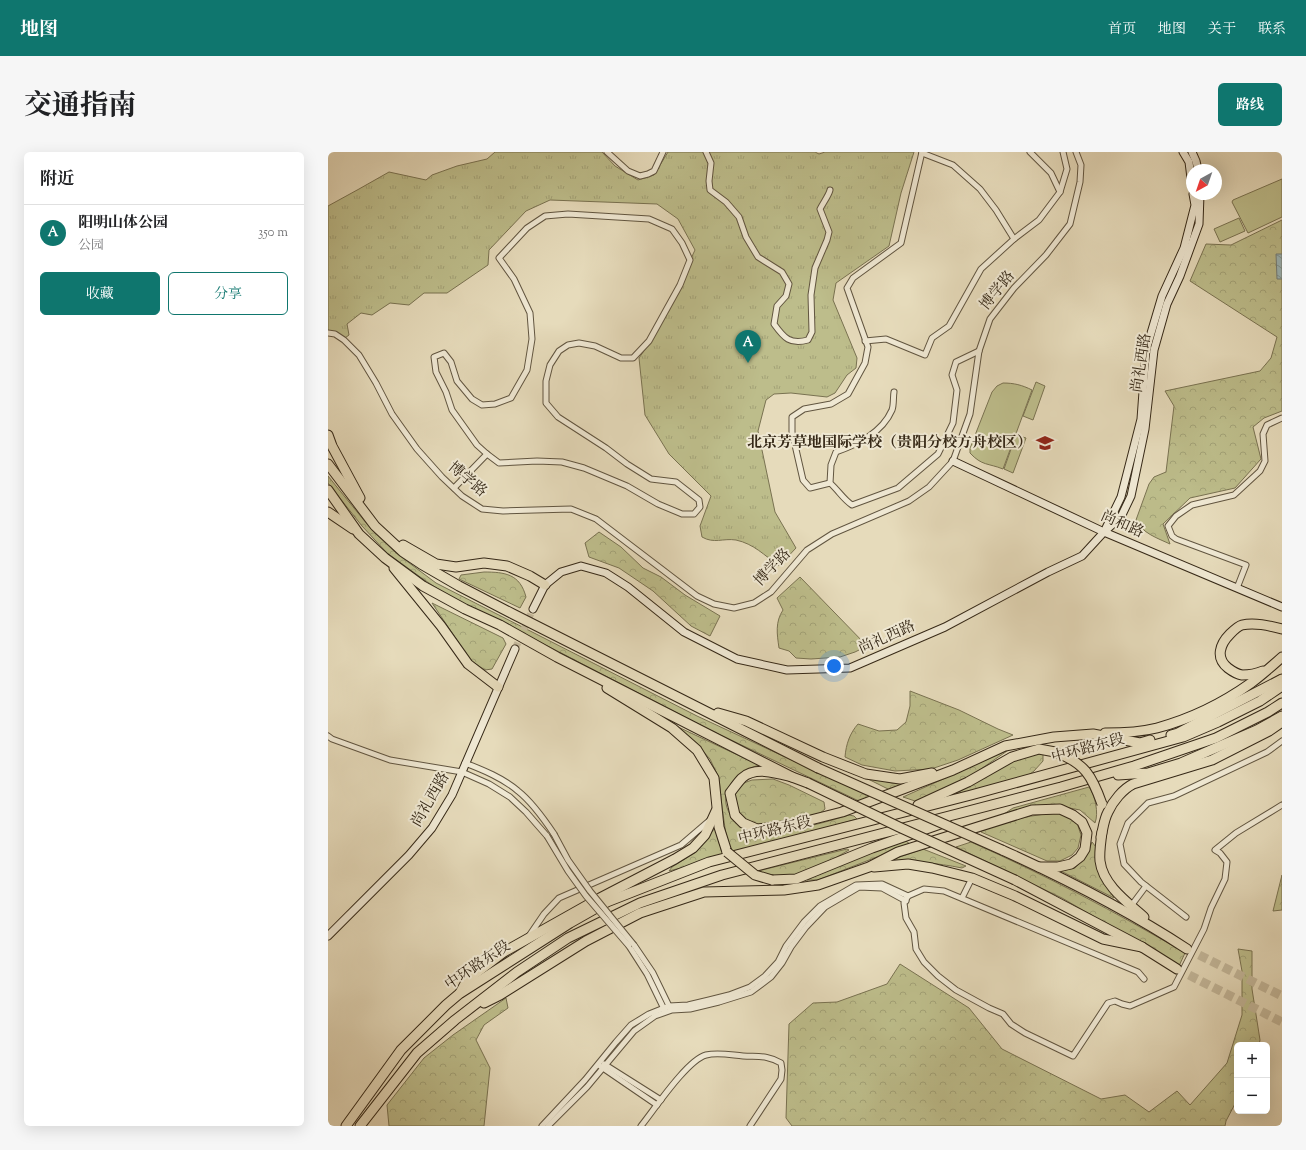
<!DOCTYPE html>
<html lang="zh">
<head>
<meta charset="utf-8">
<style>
  body { margin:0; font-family:"Sorts Mill Goudy","Noto Serif SC",serif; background:#f6f6f6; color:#202124 }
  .controls { position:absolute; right:12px; bottom:12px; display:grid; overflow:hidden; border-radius:6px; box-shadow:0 4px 16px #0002 }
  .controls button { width:36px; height:36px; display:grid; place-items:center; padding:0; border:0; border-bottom:1px solid #e0e0e0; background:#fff; color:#202124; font:20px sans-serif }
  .compass { position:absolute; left:858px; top:12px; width:36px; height:36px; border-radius:50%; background:#fff; box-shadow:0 4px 16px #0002; rotate:220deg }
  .you { position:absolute; left:506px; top:514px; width:14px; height:14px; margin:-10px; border:3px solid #fff; border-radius:50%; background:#1a73e8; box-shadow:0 0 0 6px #1a73e833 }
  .badge { display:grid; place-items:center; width:26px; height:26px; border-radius:50%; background:#0f766e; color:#fff; font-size:13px; font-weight:700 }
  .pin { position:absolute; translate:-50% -33px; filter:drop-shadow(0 1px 2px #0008) }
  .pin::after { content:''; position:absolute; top:21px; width:14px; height:12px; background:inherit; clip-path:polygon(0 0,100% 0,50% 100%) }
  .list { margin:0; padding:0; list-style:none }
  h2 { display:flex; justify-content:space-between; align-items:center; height:52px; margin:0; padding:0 16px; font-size:17px }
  h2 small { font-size:13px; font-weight:400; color:#757577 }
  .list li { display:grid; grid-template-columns:26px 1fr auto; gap:12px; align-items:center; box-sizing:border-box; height:56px; padding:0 16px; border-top:1px solid #e0e0e0 }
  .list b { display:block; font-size:15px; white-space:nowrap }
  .list p { margin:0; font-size:13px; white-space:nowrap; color:#757577 }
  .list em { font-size:13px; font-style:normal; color:#757577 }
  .actions { display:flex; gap:8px; padding:12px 16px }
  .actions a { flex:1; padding:9px 0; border:1px solid #0f766e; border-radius:6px; text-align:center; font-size:14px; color:#0f766e }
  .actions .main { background:#0f766e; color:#fff }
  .map { position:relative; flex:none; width:954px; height:974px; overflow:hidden; border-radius:6px }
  header { display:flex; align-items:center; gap:24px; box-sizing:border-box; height:56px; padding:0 20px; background:#0f766e; color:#fff }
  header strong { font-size:19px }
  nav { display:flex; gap:22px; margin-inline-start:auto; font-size:14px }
  .intro { display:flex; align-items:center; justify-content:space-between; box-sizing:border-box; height:96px; padding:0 24px }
  h1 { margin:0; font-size:28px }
  .button { padding:10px 18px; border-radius:6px; background:#0f766e; color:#fff; font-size:14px; font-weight:700 }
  main { display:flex; gap:24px; padding:0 24px }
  aside { flex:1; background:#fff; border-radius:6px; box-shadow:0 4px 16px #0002 }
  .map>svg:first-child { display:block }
</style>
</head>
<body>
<header>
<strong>地图</strong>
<nav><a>首页</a><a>地图</a><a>关于</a><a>联系</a></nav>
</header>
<div class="intro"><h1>交通指南</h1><a class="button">路线</a></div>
<main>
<aside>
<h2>附近<small></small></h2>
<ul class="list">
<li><span class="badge">A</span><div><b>阳明山体公园</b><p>公园</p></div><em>350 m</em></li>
</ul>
<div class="actions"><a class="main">收藏</a><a>分享</a></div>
</aside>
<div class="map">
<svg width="954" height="974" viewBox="0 0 954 974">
  <defs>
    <pattern id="forest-crowns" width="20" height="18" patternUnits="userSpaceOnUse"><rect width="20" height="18" fill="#bdbd8b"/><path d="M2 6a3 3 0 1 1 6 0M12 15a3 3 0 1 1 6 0" fill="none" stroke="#a3a277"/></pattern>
    <pattern id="park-tufts" width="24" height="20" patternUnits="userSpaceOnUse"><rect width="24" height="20" fill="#bdbd8b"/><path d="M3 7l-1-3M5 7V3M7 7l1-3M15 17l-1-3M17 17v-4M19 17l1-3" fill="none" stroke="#a3a277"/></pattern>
    <pattern id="water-waves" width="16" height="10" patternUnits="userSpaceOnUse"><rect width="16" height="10" fill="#9cb8bc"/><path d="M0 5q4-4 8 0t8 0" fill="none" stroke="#809698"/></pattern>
  </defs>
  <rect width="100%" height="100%" fill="#e6dbbb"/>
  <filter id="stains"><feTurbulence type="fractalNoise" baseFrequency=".005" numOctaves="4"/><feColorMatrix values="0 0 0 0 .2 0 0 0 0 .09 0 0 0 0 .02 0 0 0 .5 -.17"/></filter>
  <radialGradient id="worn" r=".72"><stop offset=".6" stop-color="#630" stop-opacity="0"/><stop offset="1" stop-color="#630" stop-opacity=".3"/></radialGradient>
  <g fill="url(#forest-crowns)" stroke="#797251">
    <path d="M954,68V259L936,266L925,275L933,307L907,336L862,346L835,372L842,392C829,386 814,381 808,368L821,332L826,325L838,320L846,254L837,239L932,219L943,206L949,185L862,129L878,92L903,93Z"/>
    <path d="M0,324L43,377L68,401L108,431L369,564L543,645L533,650L380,577L183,475L122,445L95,427L59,401L34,374L0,331Z"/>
    <path d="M271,380L293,395L315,416L333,425L357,443L392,464L382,484L363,474L325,439L291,416L261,405L257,391Z"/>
    <path d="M156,420C177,420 192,422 198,445L192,456L131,427L133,423Z"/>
    <path d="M472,425L539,494L527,500L512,505L483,507L468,506L461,499L451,496C449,482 447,470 455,458L449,446Z"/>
    <path d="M104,451L175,486L178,492L164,517L157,518L143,509Z"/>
    <path d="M582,539L631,558L670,577L685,583L630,608L603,617L567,619L534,613L517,605C518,592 522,581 530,572L551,579L569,578L578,570L582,554Z"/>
    <path d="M348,574L431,613C405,621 385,644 407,669C413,675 419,680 428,681C433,682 438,680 443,680C470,678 495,671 521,663L526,664L529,667L406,702L399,690L394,655L391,626L382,607L363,586L348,577Z"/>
    <path d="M682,597L631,632L590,650L575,645Z"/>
    <path d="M705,602H715V609L706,619L698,625L626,643L687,606Z"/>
    <path d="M534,624L564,631H584L564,639Z"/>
    <path d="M445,627L461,633L496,650L497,657L491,662L430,673L418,668L408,657L407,643L413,632L424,628Z"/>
    <path d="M761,635C767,643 771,661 767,671L752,658L731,654H713L676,662L685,656Z"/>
    <path d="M734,661L749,671L753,683L750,696L744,703L732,709H719L653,680L654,678C683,668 703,662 734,661Z"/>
    <path d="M387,676L391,691L398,704L341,719L344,715L368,700Z"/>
    <path d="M575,687L582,692L490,728H479L487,724Z"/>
    <path d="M643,690C717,723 788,760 857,801L851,814L734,746L628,695Z"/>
    <path d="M764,690L768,695L776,730L786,746L733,719L747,716L759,703Z"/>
    <path d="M519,697L521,698C500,710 475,726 451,726C444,726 437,721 430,719Z"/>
    <path d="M595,697L638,714L634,716C609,711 586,709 560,709Z"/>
    <path d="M954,723V758L945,759Z"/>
    <path d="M910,797L924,799V837L932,888L931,893H909V948L898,969L897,974H464L458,966L461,872L485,851L509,850L559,832L572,812L641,856L674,897L773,947L797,943L821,960L849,939L862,953L899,911L914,863V819Z"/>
    <path d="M178,846L180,856L156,873L148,888L162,916L156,974H61L59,953L96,906L125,883Z"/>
  </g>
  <path fill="url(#park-tufts)" stroke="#797251" d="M167,0H274L287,14L310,28L326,23L340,0H487L491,2L497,0H586L573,41L561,94L508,131L505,148L529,206L528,216L519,223L507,241L499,245L463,241L446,242L438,248L430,279L447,360L468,396L451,414C436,403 426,392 408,388C395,386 386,392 374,385L372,374L383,344L341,302L317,263L311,206L327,183L367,98L350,67L329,52L222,48L198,59L161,98L160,113L119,141H96L81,153L62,151L44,163L33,161L19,172L21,183L17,186L0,179V54L31,37L61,20L98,28L104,23L129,14L159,7Z"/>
  <g fill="#bdbd8b" stroke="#797251">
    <path d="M954,27V65L920,81L904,50L905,48Z"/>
    <path d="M911,66L917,79L892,90L886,77Z"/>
    <path d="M708,230L717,234L705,268L695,264Z"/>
    <path d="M675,231C686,231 694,233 704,238L675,317C660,311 654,314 642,301V296L664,240L669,234Z"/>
    <path d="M688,283L698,286L685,321L676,317Z"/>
  </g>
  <path fill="url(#water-waves)" stroke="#737e7a" d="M948,102H954V127H949Z"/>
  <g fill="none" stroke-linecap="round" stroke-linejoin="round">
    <path stroke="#c3b79a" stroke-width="7" stroke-dasharray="7 3.5" stroke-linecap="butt" d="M187,497L205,457"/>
    <g stroke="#c3b79a" stroke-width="9" stroke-dasharray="9 4.5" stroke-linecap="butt">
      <path d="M859,797L954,844"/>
      <path d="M849,817L954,870"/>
    </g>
    <g stroke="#615540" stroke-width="7">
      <g id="street">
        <path d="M279,0L300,19L312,24L320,22L326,19L335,0"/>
        <path d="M378,0L383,11L381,29L382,38L398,50L411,65L418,85L430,105L454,120L461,132L458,144L449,154L446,172C456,186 462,193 480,188L484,180L483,143L487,116L499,88L501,80L492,57C495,51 501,43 502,38"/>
        <path d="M702,0L723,21L732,40"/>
        <path d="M594,1L625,13L652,37L668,58L686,87"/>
        <path d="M240,62L321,67L344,77L354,91L362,108L352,133L321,189L305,206H293L267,194L251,191L240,193L231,199L222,213L218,229V251L230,265L278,296L299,312L323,327L348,330L371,348L372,355L366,362H354L330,352L299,334L256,316L234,310L209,309L171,311L159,302L149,293L124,258L118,240L108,220L106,205L116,201L123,210L129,229L144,247L154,253L167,252L183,246L199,218L204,187L202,161L186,127L171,106L199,76L217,64Z"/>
        <path d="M0,181L7,182L16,188L31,203L48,231L64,262L89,297L114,325L134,344L154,357L175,359L243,357L268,367L369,444L386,452L406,456L426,451L443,440L479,398L504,382L581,349L601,335L625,309L642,262L651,199L662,167L686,136L718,103L742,72L752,30L753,13L748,0"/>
        <path d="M537,189L558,187L597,203L604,186L621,174L653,117L686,87L711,68L732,40L739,17L735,0"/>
        <path d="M566,240C565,245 566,253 564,258C554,281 530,292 508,300L503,313L502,331C511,339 515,347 524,353L570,336L610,302L625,271L629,238L624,223L628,210L651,199"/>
        <path d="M502,331L482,336L475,328L464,280V265L476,257L503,252L520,242L537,211L540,195L519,136L525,126L573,91L594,0"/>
        <path d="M126,336L159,302"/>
        <path d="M909,436L918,413L848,387L844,384L840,374L848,364L864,353L906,343L932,319L937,309L935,282L939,273L954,266"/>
        <path d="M0,584L4,587L62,608L134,620L161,632L182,645L198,660L219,684"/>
        <path d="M137,611C155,618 175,626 190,639C204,650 216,667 226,682"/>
        <path d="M634,746L644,726"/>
        <path d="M803,754L818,734"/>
        <path d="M858,765L813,730L796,712L792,692L800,671L820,651L846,644L939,600L954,589"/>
        <path d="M201,784L216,762L231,746L353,693L381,669"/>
        <path d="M306,793L325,821L342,856"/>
        <path d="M301,794L319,822L337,859"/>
        <path d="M816,827L810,820L616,739L596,737L580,744L576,751L578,766L586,780L588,797L596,810L610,824L628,838L661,856L675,862L683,872L697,881L745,904L780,851L787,849L794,852L802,854L846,835L876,777L883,756L897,727L899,710L892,701L887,698L908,681L954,653"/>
        <path d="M276,912L333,948"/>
        <path d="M272,914L329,953"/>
        <path d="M214,974L257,928L288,890L303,873L321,862L341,854L360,853L381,848L401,843L422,835L437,824L450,810L458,794L476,770L492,754L528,733L554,732L580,744"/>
        <path d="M220,974L259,935L306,879L327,864L344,858L362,857L391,850L423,840L443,825L454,811L463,795L478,775L497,755L531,735L554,736L578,749"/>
        <path d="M313,974C326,958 359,908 378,903C390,900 403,903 415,904C430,905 440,903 453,911L454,918L453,927L422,974"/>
      </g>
    </g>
    <g stroke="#352817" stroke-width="9">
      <g id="secondary">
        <path d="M855,0L861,10L864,34"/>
        <path d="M864,0L868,9L870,18"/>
        <path d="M625,309L776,380L954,455"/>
        <path d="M778,376L793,345L813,267L818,198L834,144L856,96L867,53L865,42"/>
        <path d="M205,457L217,433L233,420L253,414L278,421L300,435L356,480L409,507L459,518L522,516L617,475L720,420L754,404L776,380L793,365L803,344L817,277L826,198L839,152L852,124L871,72L872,42"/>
        <path d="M0,784L81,703L104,676L124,643L187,497"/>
      </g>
    </g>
    <g stroke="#352817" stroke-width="11">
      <g id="highway">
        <path d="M0,283L4,294L32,346"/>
        <path d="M0,312L47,374L75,400L93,412L131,434L185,462L490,616"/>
        <path d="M0,338L31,382L57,406L95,434L137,457L172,473L229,505L464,625L480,631"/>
        <path d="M0,360L25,377"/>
        <path d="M75,393L108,412L128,415L156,411L179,414L202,424L217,433"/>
        <path d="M66,416L113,474L140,512L170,535"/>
        <path d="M935,519C928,522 921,523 914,523C908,522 904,519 900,516C887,506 892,492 902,482C905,479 910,474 914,473C927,470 942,474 954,477"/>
        <path d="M279,536L344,576L369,598L386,626L391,675L399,700"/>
        <path d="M390,561L418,569L495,605L538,622L572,627L604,621"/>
        <path d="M777,581C795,581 813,580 829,576C862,567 895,551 923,531C934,523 944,514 954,505"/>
        <path d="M843,583L850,581L954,527"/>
        <path d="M790,623L820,621L853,611L929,578L954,564"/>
        <path d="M464,625C449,621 427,614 414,626C410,630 406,636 402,641L407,663L415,671L429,677L459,674L514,660L625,618L677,594L726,585L765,582L812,591L822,588"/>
        <path d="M590,653L640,630L684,605L711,597L727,600"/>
        <path d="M774,680C773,689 771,700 772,709C775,733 799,750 816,765"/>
        <path d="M773,685C775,677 776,667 780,660C785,649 795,637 805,632L884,608L941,579L954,570"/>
        <path d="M674,698C738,727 801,759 859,797"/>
        <path d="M546,715L580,712L604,716L644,726L687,744L775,787L814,795"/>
        <path d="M444,728L468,727L544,696L618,670"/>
        <path d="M687,728L814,795L849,817"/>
        <path d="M132,841L139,828L176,800L272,746L347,707L365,696L377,683L388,659"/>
        <path d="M156,851L172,843L258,789L312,761L376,740L456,738L490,733L541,715L570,700L704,658L732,657L745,663L754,670L759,681L757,697L752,705L743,712L730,715H711"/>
        <path d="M18,974L73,898L118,853L131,842L242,771L279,750L381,710L643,643L855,585L890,570L932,549L954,534"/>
        <path d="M32,974L89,901L127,868L189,820L240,786L312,751L394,723L733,635L806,614L888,586L940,560L954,551"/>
      </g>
    </g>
    <use href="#street" stroke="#efe8d3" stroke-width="5"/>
    <use href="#secondary" stroke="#efe8d3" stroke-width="7"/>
    <use href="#highway" stroke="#e6dbbb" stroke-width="9"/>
    <g stroke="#615540" stroke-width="7" stroke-linecap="butt">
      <g id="street-bridge">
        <path d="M226,682L240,708L262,739L306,793"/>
        <path d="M219,684L240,719L258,744L301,794"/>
      </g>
    </g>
    <g stroke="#352817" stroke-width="11" stroke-linecap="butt">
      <g id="highway-bridge">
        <path d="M727,600C757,611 764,624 774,652"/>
        <path d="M490,616L674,698"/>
        <path d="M480,631L571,675L687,728"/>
        <path d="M399,700L427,723L444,728"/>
      </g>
    </g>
    <use href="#street-bridge" stroke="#efe8d3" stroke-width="5"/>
    <use href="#highway-bridge" stroke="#e6dbbb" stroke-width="9"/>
  </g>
  <defs>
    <g id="school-bare" transform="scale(1.38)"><path d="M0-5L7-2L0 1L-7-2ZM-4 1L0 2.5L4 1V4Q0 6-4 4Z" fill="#8f2418" stroke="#efe8d3" stroke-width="2.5" paint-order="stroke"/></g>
  </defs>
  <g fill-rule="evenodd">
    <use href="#school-bare" x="717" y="291"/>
  </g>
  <g text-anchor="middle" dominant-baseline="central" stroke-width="4" stroke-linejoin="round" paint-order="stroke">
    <g font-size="15" fill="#352817" stroke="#efe8d3">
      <text transform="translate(670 139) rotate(-51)">博学路</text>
      <text transform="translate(814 211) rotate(-81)">尚礼西路</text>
      <text transform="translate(139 328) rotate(40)">博学路</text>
      <text transform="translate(794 373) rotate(24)">尚和路</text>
      <text transform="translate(445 416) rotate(-46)">博学路</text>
      <text transform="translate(559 486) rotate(-24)">尚礼西路</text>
      <text transform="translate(760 597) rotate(-15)">中环路东段</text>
      <text transform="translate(103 648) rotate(-60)">尚礼西路</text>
      <text transform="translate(447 679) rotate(-14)">中环路东段</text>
      <text transform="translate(150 814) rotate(-34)">中环路东段</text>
    </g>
    <g font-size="15" font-weight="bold" fill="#352817" stroke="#efe8d3" text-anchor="end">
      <text x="704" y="291">北京芳草地国际学校（贵阳分校方舟校区）</text>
    </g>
  </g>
  <rect width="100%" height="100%" filter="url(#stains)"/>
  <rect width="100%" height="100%" fill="url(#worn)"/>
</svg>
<div class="controls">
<button>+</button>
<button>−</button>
</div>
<svg class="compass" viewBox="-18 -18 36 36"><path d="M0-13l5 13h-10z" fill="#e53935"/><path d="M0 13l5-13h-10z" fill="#757577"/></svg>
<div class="you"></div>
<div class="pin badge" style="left:420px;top:211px">A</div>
</div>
</main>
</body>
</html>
